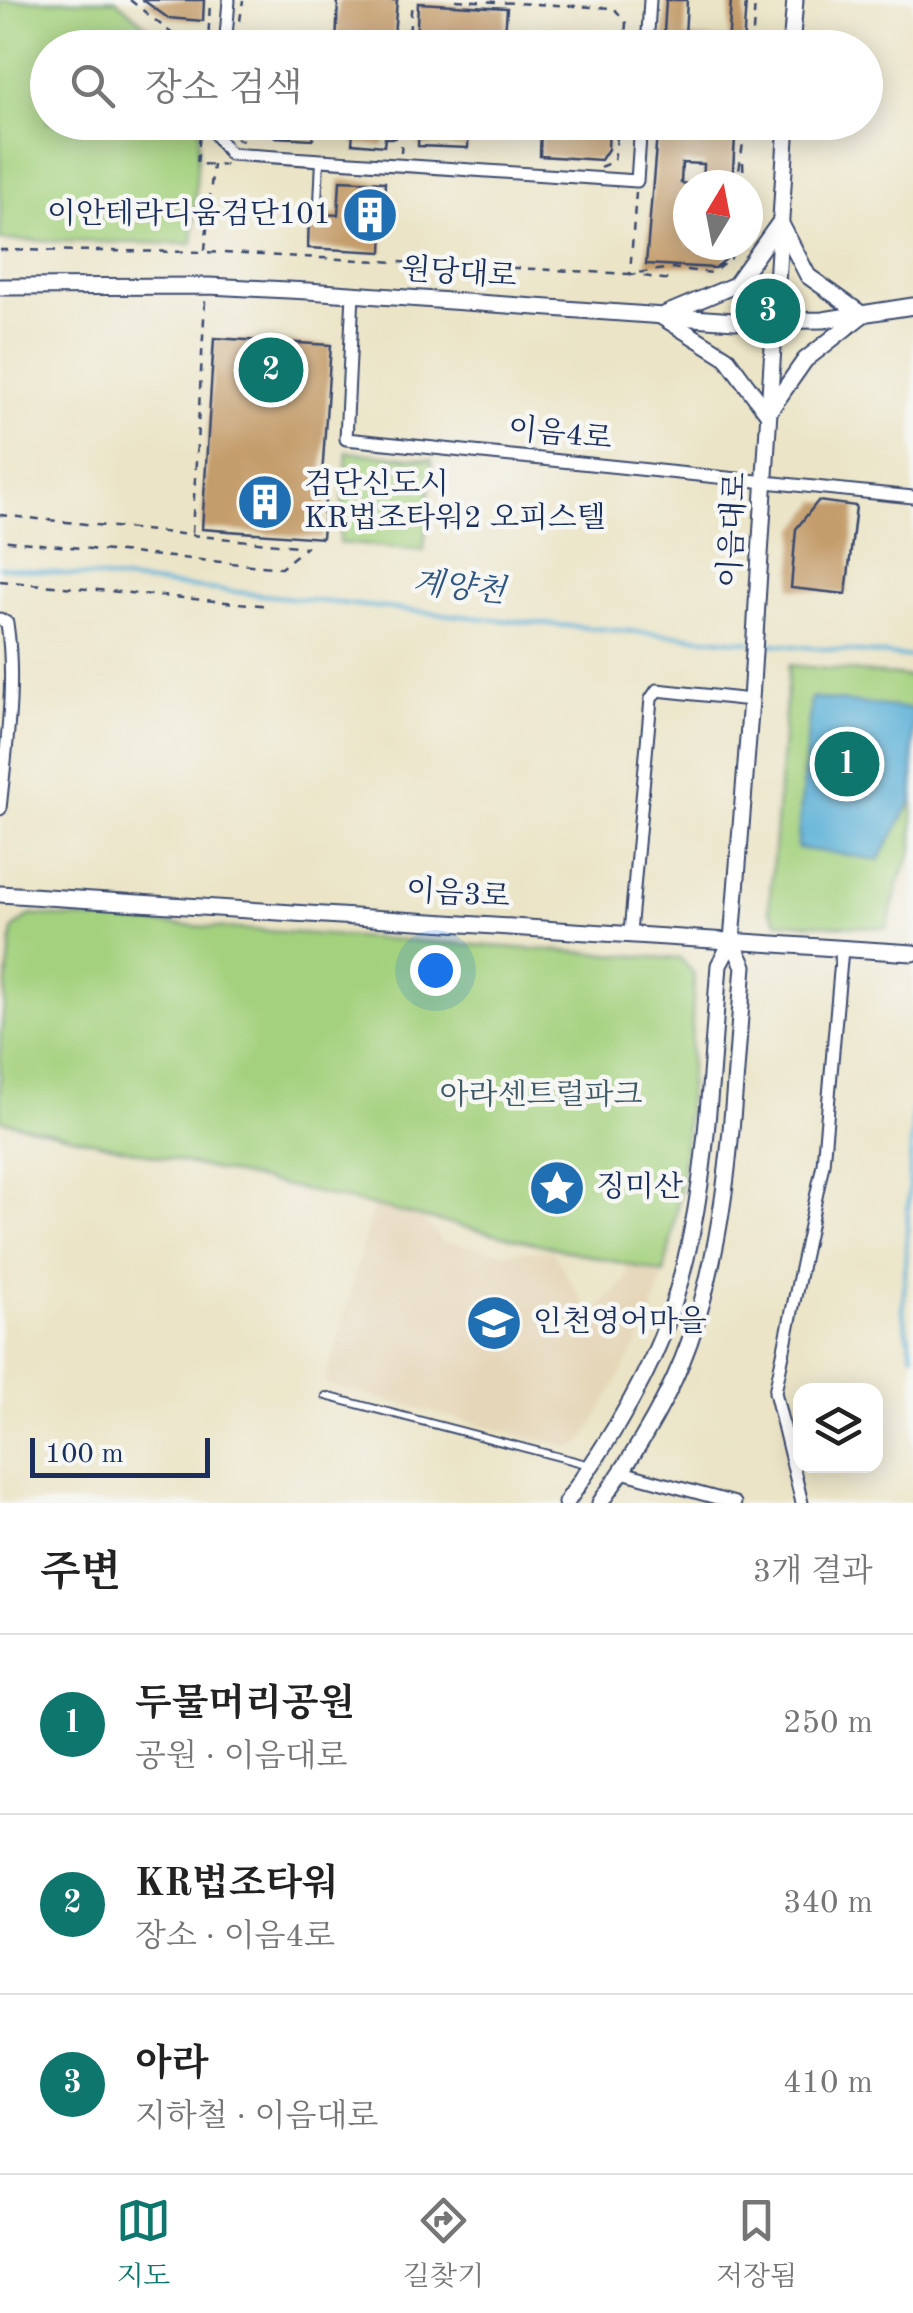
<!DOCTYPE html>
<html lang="ko">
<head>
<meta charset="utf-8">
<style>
  body { margin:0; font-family:"Old Standard TT","Noto Serif KR",serif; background:#f2f2f2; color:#222 }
  .controls { position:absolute; right:30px; bottom:30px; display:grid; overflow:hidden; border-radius:20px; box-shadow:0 5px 25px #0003 }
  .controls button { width:90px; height:90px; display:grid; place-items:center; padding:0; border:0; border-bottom:2px solid #e0e0e0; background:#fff; color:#222; font:50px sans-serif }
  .compass { position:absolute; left:673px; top:170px; width:90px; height:90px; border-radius:50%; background:#fff; box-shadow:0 5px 25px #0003; rotate:10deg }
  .scale { position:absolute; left:30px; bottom:25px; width:180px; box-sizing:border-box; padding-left:10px; border:5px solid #1b2f5e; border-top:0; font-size:28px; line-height:35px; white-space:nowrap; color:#1b2f5e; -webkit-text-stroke:8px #f6f6f2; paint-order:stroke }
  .you { position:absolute; left:435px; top:970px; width:35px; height:35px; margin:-25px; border:8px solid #fff; border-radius:50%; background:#1a73e8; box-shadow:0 0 0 15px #1a73e833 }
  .badge { display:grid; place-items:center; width:65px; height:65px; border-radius:50%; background:#0f766e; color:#fff; font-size:32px; font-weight:700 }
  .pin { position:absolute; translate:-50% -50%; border:5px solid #fff; box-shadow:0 2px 10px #0006 }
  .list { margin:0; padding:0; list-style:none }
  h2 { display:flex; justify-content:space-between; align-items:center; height:130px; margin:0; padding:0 40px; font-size:42px }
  h2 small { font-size:32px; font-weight:400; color:#767676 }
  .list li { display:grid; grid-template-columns:65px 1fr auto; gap:30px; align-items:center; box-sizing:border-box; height:180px; padding:0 40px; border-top:2px solid #e0e0e0 }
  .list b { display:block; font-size:38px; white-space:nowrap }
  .list p { margin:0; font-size:32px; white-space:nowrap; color:#767676 }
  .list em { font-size:32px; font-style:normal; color:#767676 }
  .icon { flex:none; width:55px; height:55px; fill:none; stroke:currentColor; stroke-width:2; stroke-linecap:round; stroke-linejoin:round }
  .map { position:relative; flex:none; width:913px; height:1503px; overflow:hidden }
  .search { position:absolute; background:#fff; box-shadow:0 5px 25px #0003; left:30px; right:30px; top:30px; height:110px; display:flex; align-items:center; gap:25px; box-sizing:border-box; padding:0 35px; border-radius:55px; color:#767676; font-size:38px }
  .sheet { height:670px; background:#fff }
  nav { display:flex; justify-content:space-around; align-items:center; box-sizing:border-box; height:140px; border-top:2px solid #e0e0e0; background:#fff; font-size:28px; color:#767676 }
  nav a { display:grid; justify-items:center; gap:5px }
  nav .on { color:#0f766e }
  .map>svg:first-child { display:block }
</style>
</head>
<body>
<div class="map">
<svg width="913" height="1503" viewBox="0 0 913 1503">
  <rect width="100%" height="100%" fill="#f6f6f2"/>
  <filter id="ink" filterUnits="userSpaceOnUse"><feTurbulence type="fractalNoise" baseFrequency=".01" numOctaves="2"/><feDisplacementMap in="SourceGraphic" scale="20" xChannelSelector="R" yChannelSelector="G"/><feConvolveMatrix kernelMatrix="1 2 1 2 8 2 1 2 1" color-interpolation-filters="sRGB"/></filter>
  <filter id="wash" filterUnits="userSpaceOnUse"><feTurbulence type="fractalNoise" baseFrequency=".0048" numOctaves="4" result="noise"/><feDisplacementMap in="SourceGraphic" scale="40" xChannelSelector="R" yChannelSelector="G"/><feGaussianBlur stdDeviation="2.25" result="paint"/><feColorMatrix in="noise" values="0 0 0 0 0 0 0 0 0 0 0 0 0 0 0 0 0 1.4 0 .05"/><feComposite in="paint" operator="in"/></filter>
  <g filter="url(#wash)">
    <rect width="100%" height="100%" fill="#ebe4c6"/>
    <path fill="#e5d6b8" d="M373,1207L423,1218L443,1242L508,1252L552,1250L592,1317L627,1278L628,1265L664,1273L646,1329L583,1442L570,1448L325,1384Z"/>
    <g fill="#a4d17e" stroke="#60806e" stroke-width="2.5">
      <path d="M0,0H116L172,47L48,48V122L200,123L192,244L0,240Z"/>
      <path d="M347,452L432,460L424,550L339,543Z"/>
      <path d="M789,665L913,677V850L900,879L887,928L778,922L769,909Z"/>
      <path d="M31,915L681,959L694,974C690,1075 688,1174 664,1273L0,1120V1039L13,929Z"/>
    </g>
    <path fill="#5bb0d7" stroke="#3b709a" stroke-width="2.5" d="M811,698L913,709V799L879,860L797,848Z"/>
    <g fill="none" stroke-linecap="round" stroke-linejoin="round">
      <g stroke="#5bb0d7" stroke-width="4">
        <path d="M0,567L489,619L751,642"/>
        <path d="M761,643L913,657"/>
        <path d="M913,1108L903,1313L913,1355"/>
      </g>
    </g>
    <g id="blocks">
      <g fill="#c49d6c">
        <path d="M143,0H204L203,21L168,18Z"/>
        <path d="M338,0H397L393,48L336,46Z"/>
        <path d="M666,0H687L685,37L727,40V48H663Z"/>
        <path d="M731,0H746L743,48H728Z"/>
        <path d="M418,3L507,8L504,48H416Z"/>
        <path d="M276,122H314L313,139L275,137Z"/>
        <path d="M354,122H396L395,138H385L384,146L352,143Z"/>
        <path d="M419,122H469L468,148L418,146Z"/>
        <path d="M541,122H609L608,149L601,160L540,156Z"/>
        <path d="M658,122H736L732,185H703L704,164L682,163L681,183L688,184V245H727L726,259L715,268L646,264Z"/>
        <path d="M340,180L385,182L382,252L308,248L309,213L338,215Z"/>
        <path d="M214,338L331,345L322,476H327L322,538L202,529Z"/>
        <path d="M818,501L856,506L846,594L791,588L796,529Z"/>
      </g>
    </g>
  </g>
  <g filter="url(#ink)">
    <use href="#blocks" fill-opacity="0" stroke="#3a4a6e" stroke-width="2.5"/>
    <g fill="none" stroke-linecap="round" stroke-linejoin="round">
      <g stroke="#3a4a6e" stroke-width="10">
        <g id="lane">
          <path d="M318,203L320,160"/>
          <path d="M326,1396L590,1465"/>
        </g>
      </g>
      <g stroke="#3a4a6e" stroke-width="15">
        <g id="street">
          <path d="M225,48L229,0"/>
          <path d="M647,48L650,0"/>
          <path d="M216,122L215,134L230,154L637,181L641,122"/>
          <path d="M353,294L346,439L913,497"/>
          <path d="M0,619L7,623C16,683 6,749 0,809"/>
          <path d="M630,933L651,699L657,690L751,700"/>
          <path d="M622,1472L735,1503"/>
          <path d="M802,1503L775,1392L823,1164L842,949"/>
        </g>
      </g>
      <g stroke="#3a4a6e" stroke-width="19">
        <g id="secondary">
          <path d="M791,48L795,0"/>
          <path d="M0,287L209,286L308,291L735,321L823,320L913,306"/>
          <path d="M666,314L735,285L780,222L808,276L863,315"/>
          <path d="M662,317L726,357L768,414"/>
          <path d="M770,410L805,360L861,316"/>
          <path d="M0,894L913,953"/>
          <path d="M566,1503C602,1450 638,1396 662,1336C708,1218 709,1090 719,965L732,941L751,700L787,122"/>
          <path d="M600,1503C635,1454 669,1399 689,1343C732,1223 733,1091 744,966L732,941"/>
        </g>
      </g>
      <g stroke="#3a4a6e" stroke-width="2.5" stroke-dasharray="8 8" stroke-linecap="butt">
        <path d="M130,0L190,48"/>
        <path d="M456,0L614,8L626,23L624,48"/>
        <path d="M240,21L243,0"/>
        <path d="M208,48L210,0"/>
        <path d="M408,48L412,0"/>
        <path d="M752,48L755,0"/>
        <path d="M201,122L197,164L226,165"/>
        <path d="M232,122L236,138L248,143"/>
        <path d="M401,153L403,122"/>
        <path d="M743,162L744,185"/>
        <path d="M600,167L614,161L619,122"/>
        <path d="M737,185L746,122"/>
        <path d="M636,192L630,274L670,280"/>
        <path d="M0,250L205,252L630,274L671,268L712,273L731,258V245"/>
        <path d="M205,250L213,164"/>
        <path d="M0,515L306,547L281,568L0,540"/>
        <path d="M192,533L205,301"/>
        <path d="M0,581L270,606"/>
      </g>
      <use href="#lane" stroke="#fff" stroke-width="6"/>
      <use href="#street" stroke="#fff" stroke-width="11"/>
      <use href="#secondary" stroke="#fff" stroke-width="15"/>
    </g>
  </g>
  <defs>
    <g id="building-disc" transform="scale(2.875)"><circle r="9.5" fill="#1f6fb2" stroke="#f6f6f2"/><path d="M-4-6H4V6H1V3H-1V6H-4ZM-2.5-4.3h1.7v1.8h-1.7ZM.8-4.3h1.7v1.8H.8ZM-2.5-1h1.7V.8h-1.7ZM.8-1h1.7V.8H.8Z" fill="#fff"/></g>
    <g id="sight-disc" transform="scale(2.875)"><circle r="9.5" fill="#1f6fb2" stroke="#f6f6f2"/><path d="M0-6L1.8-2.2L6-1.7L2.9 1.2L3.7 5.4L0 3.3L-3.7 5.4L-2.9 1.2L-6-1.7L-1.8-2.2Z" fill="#fff"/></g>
    <g id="school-disc" transform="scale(2.875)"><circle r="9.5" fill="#1f6fb2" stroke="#f6f6f2"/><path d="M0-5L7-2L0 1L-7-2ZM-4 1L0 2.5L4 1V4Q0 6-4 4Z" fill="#fff"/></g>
  </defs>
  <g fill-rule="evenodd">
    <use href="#building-disc" x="370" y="215"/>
    <use href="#building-disc" x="265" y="502"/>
    <use href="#sight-disc" x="557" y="1188"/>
    <use href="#school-disc" x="494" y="1323"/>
  </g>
  <g text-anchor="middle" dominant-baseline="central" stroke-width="9" stroke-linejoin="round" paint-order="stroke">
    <g font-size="30" fill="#1b2f5e" stroke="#f6f6f2" text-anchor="start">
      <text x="331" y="215" text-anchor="end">이안테라디움검단101</text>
      <text x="304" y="485">검단신도시<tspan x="304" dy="34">KR법조타워2 오피스텔</tspan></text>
      <text x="596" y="1188">징미산</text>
      <text x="533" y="1323">인천영어마을</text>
    </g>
    <g font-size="30" fill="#1b2f5e" stroke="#f6f6f2">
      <text transform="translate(459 274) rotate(4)">원당대로</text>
      <text transform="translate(560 435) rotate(6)">이음4로</text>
      <text transform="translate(734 530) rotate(-87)">이음대로</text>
      <text transform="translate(458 895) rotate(4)">이음3로</text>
    </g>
    <g font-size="30" fill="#3d5866" stroke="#f6f6f2">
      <text x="541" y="1096">아라센트럴파크</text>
    </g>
    <g font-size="32" font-style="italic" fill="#2e5682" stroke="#f6f6f2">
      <text transform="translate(459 589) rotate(6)">계양천</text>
    </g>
  </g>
</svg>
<div class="controls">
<button><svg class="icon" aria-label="layers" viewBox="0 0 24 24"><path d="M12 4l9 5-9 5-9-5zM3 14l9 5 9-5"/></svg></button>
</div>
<svg class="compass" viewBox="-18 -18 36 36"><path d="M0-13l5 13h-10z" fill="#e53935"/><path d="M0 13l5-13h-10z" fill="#767676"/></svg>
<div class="scale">100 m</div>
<div class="you"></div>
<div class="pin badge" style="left:847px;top:764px">1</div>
<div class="pin badge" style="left:271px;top:370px">2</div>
<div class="pin badge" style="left:768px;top:311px">3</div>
<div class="search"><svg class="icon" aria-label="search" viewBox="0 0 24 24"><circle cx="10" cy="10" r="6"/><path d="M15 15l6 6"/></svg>장소 검색</div>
</div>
<section class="sheet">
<h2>주변<small>3개 결과</small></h2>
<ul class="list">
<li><span class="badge">1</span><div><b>두물머리공원</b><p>공원 · 이음대로</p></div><em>250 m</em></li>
<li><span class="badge">2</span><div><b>KR법조타워</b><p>장소 · 이음4로</p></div><em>340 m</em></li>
<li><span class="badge">3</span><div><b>아라</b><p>지하철 · 이음대로</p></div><em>410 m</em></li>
</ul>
</section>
<nav>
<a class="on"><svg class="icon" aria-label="map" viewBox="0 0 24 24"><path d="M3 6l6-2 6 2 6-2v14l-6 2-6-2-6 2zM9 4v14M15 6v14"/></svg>지도</a>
<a><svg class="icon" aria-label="directions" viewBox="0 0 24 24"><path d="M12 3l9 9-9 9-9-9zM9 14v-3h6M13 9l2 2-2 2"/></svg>길찾기</a>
<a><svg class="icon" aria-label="saved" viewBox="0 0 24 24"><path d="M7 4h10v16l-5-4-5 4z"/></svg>저장됨</a>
</nav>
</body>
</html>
